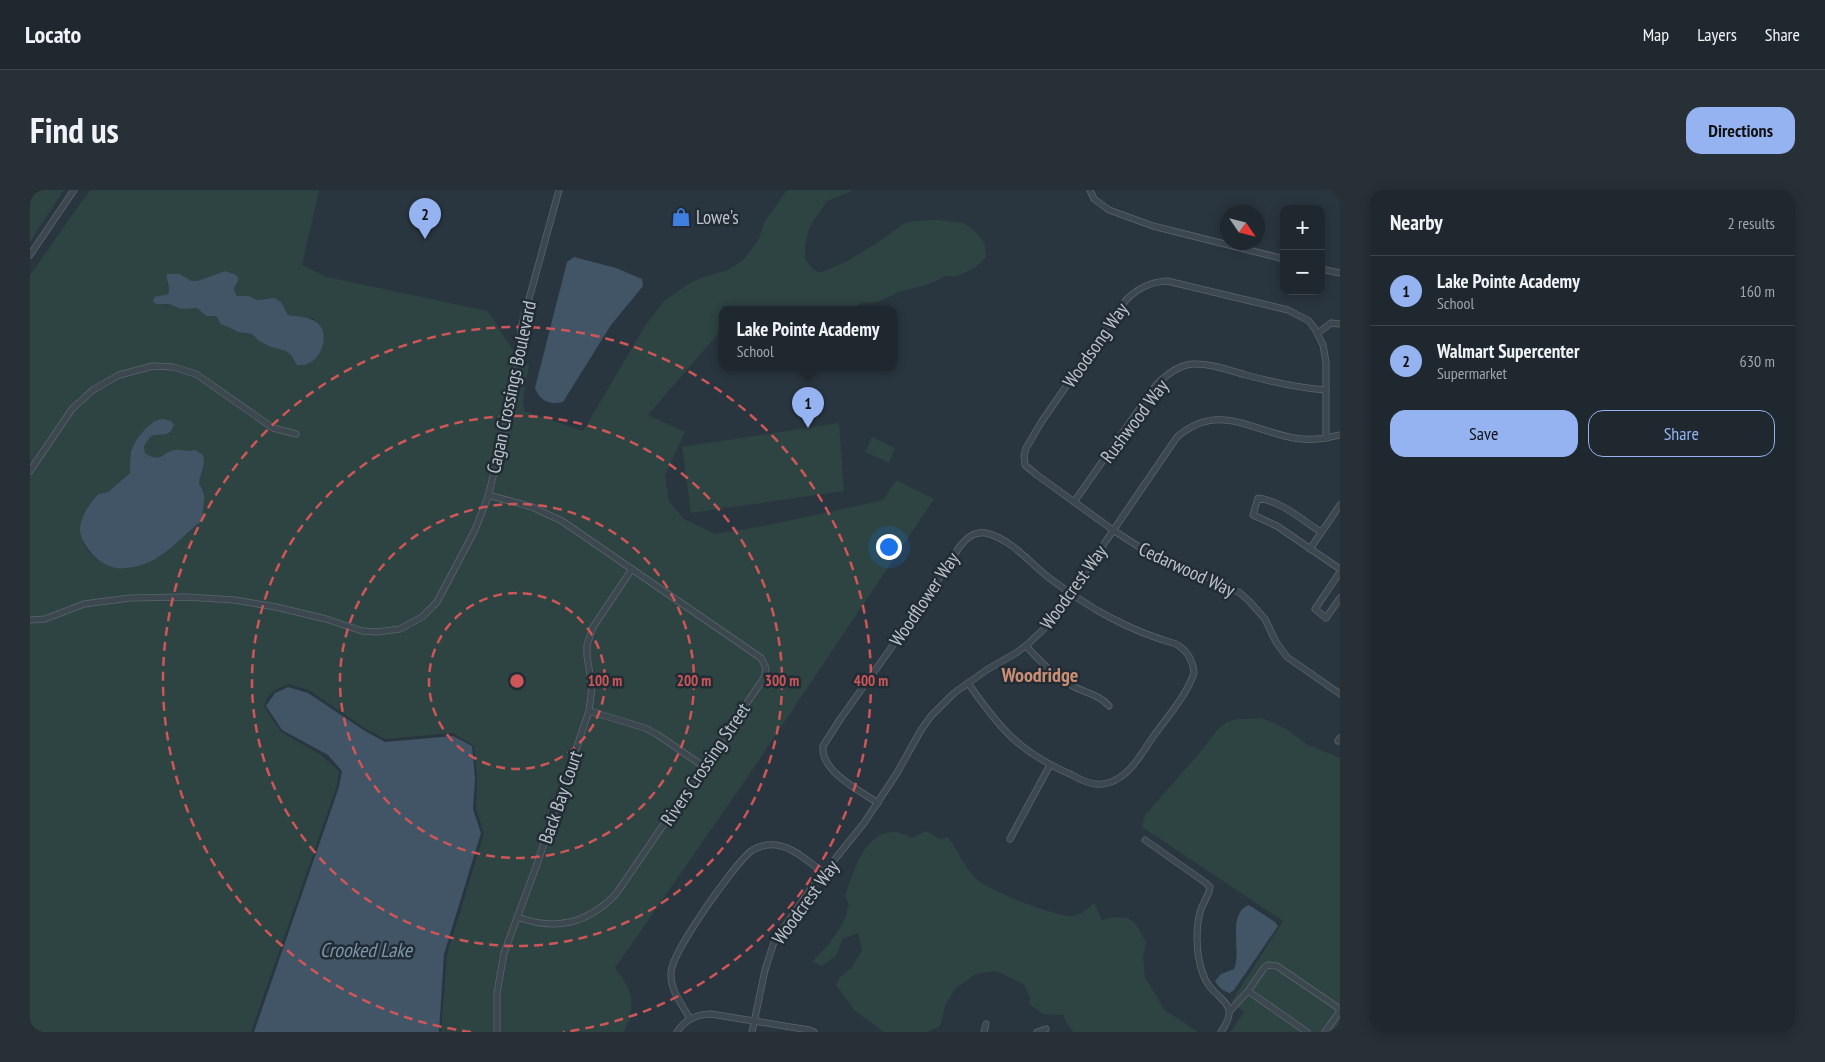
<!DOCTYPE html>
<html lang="en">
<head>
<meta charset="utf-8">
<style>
  body { margin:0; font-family:"PT Sans Narrow",sans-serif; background:#273037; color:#f1f3f6 }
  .controls { position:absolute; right:15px; top:15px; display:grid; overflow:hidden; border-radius:10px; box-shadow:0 2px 12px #0003 }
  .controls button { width:45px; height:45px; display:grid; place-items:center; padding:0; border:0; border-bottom:1px solid #3c444b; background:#1f282f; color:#f1f3f6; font:25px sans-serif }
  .compass { position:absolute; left:1190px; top:15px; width:45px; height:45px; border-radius:50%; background:#1f282f; box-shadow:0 2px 12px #0003; rotate:125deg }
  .you { position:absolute; left:858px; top:356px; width:18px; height:18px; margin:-12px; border:4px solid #fff; border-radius:50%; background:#1a73e8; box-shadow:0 0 0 8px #1a73e833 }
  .badge { display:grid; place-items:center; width:32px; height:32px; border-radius:50%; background:#95b2f1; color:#111; font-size:16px; font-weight:700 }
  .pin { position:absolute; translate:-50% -41px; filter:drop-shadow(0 1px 2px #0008) }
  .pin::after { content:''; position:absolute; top:26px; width:18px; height:15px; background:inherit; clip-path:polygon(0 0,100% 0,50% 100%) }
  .popup { position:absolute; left:689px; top:116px; width:178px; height:65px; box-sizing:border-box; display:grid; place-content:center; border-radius:10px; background:#1f282f; filter:drop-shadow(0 1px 4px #0005); font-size:16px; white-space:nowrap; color:#a1a6aa }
  .popup b { font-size:19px; color:#f1f3f6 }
  .popup::after { content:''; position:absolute; left:50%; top:100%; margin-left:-10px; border:10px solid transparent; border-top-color:#1f282f }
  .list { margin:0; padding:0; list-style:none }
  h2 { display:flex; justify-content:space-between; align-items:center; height:65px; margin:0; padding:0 20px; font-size:21px }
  h2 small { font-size:16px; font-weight:400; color:#a1a6aa }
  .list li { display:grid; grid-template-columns:32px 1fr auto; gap:15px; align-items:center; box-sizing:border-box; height:70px; padding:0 20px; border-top:1px solid #3c444b }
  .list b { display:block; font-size:19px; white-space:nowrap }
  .list p { margin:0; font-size:16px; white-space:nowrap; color:#a1a6aa }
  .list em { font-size:16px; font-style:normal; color:#a1a6aa }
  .actions { display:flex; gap:10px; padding:15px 20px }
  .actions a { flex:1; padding:11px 0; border:1px solid #95b2f1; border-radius:15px; text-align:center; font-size:18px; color:#95b2f1 }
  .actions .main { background:#95b2f1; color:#111 }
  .map { position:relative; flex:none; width:1310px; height:842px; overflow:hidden; border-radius:15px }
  header { display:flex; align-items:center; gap:30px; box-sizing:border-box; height:70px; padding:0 25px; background:#1f282f; border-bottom:1px solid #3c444b }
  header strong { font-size:24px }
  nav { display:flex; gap:28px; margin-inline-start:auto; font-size:18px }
  .intro { display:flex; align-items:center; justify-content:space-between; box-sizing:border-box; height:120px; padding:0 30px }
  h1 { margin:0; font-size:35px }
  .button { padding:12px 22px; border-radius:15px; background:#95b2f1; color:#111; font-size:18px; font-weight:700 }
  main { display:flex; gap:30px; padding:0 30px }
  aside { flex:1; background:#1f282f; border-radius:15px; box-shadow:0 2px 12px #0003 }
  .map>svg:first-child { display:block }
</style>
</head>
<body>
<header>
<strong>Locato</strong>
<nav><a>Map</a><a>Layers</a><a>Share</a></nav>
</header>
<div class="intro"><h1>Find us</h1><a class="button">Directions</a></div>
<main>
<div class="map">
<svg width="1310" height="842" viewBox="0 0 1310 842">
  <rect width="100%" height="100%" fill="#29353f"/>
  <g fill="#2e4442" fill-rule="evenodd">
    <path d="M0,0H34L0,52Z"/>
    <path d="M60,0H289L272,75L297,87L458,121L492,174L499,175L493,209L494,221L553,241L615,136L634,111L657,95L671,88L698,80L714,69L729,49L734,33L757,0H824L797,11L780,36L775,54V69L782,78L788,82H792L816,72L850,51L875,33L884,31L907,30L934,33L946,42L952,50L955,55L956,67L946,77L934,83L926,86H916L902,93L869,102L848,112L832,113L821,119H708L691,116L694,119H693V138L618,225L655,242L635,285L639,311L654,329L685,344L739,335L853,310L866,290L904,309L717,588L585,778C603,800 607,816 594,842H411L417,764L454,644L446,619L447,588L444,556L423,543L355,549L336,539L279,500L258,494C247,499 236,504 234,517L251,542L290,564L309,581L307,596L221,842H0V85ZM195,81L204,84L208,88L203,99L207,106H219L227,110L243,108L251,112L258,125L284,129L291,136L262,169L261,165L256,161L241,157L229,151L222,144L208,142L198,137L190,132L186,126H176L167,118H156L139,114L135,115L129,106H132L138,104L140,100L137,93L150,84L161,91H167ZM132,229L137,244L121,246L114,256L115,263C130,272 131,265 143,261C148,259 156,261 161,261L172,282L170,287L169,294L174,299L172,323L173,330L142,357L86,378C77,374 66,370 59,362C44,346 55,317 67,304L78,302L100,283V275Z"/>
    <path d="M809,233L814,301L661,323L652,257Z"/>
    <path d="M842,247L865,258L859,273L835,262Z"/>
    <path d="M1232,528L1256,539L1278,555L1310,568V842H1200L1214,822L1201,812L1253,731L1112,637L1115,625L1167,566L1188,539L1197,532L1207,529Z"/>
    <path d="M896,641L910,649L918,647C928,661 935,679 949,691C961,701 1026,727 1042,726C1050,725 1059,719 1064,712L1072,730L1084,727L1098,728L1106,734L1116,752L1113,768L1115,787L1135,820L1168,842H1043L1035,830L1034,825L1013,824L999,814L1000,809L995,795L966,781L946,784L925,799L915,816L910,836L897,842H854L824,820L806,795L810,787L821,778L832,761L828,743L813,749L806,766L792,776L782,772L799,754L813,733L819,716L815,705C825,681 833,640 867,642C871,643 877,646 882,648Z"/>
  </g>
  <g fill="#415566">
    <path d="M544,67L586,78L612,89L613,96L581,135L533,212C519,215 510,211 505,198L537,72Z"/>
    <path d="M195,81L204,84L208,87V91C204,98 202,98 207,106H219L227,110L244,108L251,112L258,125C266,126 278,127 285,131C303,141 291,179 267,175L261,165L256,161L241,157L229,151L222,144L208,142L198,137L191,134L186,126H176L167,118L151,119L139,114H126L123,111L125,107L138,104C141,97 136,91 137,84H150L161,91H167Z"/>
    <path d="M132,229L141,231L144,235C139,248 133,243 121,246L114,256L115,263C132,274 132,262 145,260C152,259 158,262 165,260L173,265C176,276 170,283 169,294C179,306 171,316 173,330C153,345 137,366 114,374C107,377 94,379 87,378C70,376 50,356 50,338C51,327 60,312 68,304L78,302L100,283C100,277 100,270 101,263C103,251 120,230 132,229Z"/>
    <path d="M258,497L278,503L335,541L355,552L423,546L442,556L445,588L443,619L451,643L414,764L409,842H224L309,597L312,581L298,565L252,540L236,516L245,503Z"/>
    <path d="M1219,715L1245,732L1248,736L1204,800L1200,803C1193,801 1189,798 1185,791L1191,784L1204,779C1212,763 1196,723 1219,715Z"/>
  </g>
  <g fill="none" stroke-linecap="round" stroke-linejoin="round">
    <g stroke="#5b656d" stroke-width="7">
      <g id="street">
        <path d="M1060,0L1064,9L1079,20L1123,36L1254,69"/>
        <path d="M0,65L44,0"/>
        <path d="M1291,79L1310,83"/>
        <path d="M1288,143L1301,133L1310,134"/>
        <path d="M1296,248V172L1293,155L1285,139L1279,131L1258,120L1137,91C1120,92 1108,98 1096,110L1012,231L996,258L994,266L995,275L1007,285L1083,340L1123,366L1140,373L1190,392L1210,403L1219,411L1235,429L1246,452L1257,467L1310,504"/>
        <path d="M0,281L42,219L63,200L89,185L123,176L143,177L166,184L243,238L266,244"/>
        <path d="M458,305L502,317L532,331L731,468L736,478L734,488L586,704C557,734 526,741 487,727"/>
        <path d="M1044,312L1126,195C1136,185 1147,176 1162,174C1180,173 1198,180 1216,185C1242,192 1269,198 1296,200"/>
        <path d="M1291,342C1272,330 1251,311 1228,308L1223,325L1247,336L1310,379"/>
        <path d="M1280,359L1310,315"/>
        <path d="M1310,382L1285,419L1296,428L1310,408"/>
        <path d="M0,430L15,429L54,414L100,408L156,407L204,410L246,417L296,429L332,441L347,442L370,439L392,427L407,412L445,340L458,307L485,196L491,138L529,0"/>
        <path d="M996,456C1010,471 1023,485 1041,495C1054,503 1069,504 1079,516"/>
        <path d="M559,521L615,538L628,545L673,576"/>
        <path d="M1308,551L1310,548"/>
        <path d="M848,613C830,601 790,581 793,556L811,528L896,409L930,356C937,348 944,341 956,343C981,349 999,372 1018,387C1059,418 1097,440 1146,454C1158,461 1163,470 1164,483C1156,506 1139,525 1125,544C1112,562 1101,586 1078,593C1065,597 1053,591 1042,585C989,562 970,539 938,493"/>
        <path d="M980,649L1020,575"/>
        <path d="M1115,650L1176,693L1180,697C1179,705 1174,711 1171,719C1165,738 1166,765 1173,784C1182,812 1214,809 1191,842"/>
        <path d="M1218,801L1277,842"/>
        <path d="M1200,821L1218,801L1234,778L1238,775L1247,776L1310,819"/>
        <path d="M660,829C652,814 640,800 641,783C641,763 703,676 720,662C725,658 731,656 737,655C759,652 777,671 794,683"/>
        <path d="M467,842V803L474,763L506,677L559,521L562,497L557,466V455L563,437L602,379"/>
        <path d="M647,842C655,830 666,824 681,824L779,840L784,842"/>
        <path d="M722,842L735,780L744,752L780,700L834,633L867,583L891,540L901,526L924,503L958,479L986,463L998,454L1020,433L1147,247C1188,212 1220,240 1264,248C1280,251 1295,249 1310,245"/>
        <path d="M954,842L956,834"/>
        <path d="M1007,842L1016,839"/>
        <path d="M1295,842L1310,821"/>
      </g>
    </g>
    <use href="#street" stroke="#3d474f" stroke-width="5.5"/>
  </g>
  <g fill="none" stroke="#ce5659" stroke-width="2.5" stroke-dasharray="9 6">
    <circle cx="487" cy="491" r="88"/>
    <circle cx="487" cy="491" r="177"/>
    <circle cx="487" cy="491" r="265"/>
    <path d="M441 842A354 354 0 1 1 533 842"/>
  </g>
  <defs>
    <g id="shop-bare" transform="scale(1.5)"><path d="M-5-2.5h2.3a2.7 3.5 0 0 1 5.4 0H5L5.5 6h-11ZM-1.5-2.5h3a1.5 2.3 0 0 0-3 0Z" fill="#3f7fe0" stroke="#222c35" stroke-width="2.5" paint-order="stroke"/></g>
  </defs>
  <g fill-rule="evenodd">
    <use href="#shop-bare" x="651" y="27"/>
  </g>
  <g text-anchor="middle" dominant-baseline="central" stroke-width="5" stroke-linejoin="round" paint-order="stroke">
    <g font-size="19" fill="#bac2ca" stroke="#222c35" text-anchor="start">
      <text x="666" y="27">Lowe's</text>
    </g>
    <g font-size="19" fill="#bac2ca" stroke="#222c35">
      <text transform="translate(1065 155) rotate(-55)">Woodsong Way</text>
      <text transform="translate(481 197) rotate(-78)">Cagan Crossings Boulevard</text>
      <text transform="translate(1104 231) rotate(-53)">Rushwood Way</text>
      <text transform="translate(1157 379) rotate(25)">Cedarwood Way</text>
      <text transform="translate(1043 397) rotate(-54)">Woodcrest Way</text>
      <text transform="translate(894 409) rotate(-56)">Woodflower Way</text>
      <text transform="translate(675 574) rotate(-56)">Rivers Crossing Street</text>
      <text transform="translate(530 607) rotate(-71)">Back Bay Court</text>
      <text transform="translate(775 712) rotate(-54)">Woodcrest Way</text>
    </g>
    <g font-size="20" font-weight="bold" fill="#cb8e74" stroke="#222c35">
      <text x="1010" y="485">Woodridge</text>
    </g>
    <g font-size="20" font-style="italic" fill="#7e96a9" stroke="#222c35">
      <text x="336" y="760">Crooked Lake</text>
    </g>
  </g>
  <circle cx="487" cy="491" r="8" fill="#ce5659" stroke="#222c35" stroke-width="2.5"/>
  <g font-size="15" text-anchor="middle" font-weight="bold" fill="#ce5659" stroke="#222c35" stroke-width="5" stroke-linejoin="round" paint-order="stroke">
    <text x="575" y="496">100 m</text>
    <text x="664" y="496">200 m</text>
    <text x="752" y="496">300 m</text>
    <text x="841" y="496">400 m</text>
  </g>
</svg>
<div class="controls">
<button>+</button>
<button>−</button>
</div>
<svg class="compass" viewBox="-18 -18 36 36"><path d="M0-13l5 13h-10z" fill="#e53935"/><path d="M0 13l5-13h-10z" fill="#a1a6aa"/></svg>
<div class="you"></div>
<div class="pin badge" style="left:778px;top:238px">1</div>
<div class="popup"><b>Lake Pointe Academy</b>School</div>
<div class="pin badge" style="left:395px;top:49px">2</div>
</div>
<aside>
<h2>Nearby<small>2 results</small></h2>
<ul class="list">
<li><span class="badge">1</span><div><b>Lake Pointe Academy</b><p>School</p></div><em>160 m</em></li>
<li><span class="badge">2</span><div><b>Walmart Supercenter</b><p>Supermarket</p></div><em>630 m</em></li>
</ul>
<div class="actions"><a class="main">Save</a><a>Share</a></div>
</aside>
</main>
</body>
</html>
